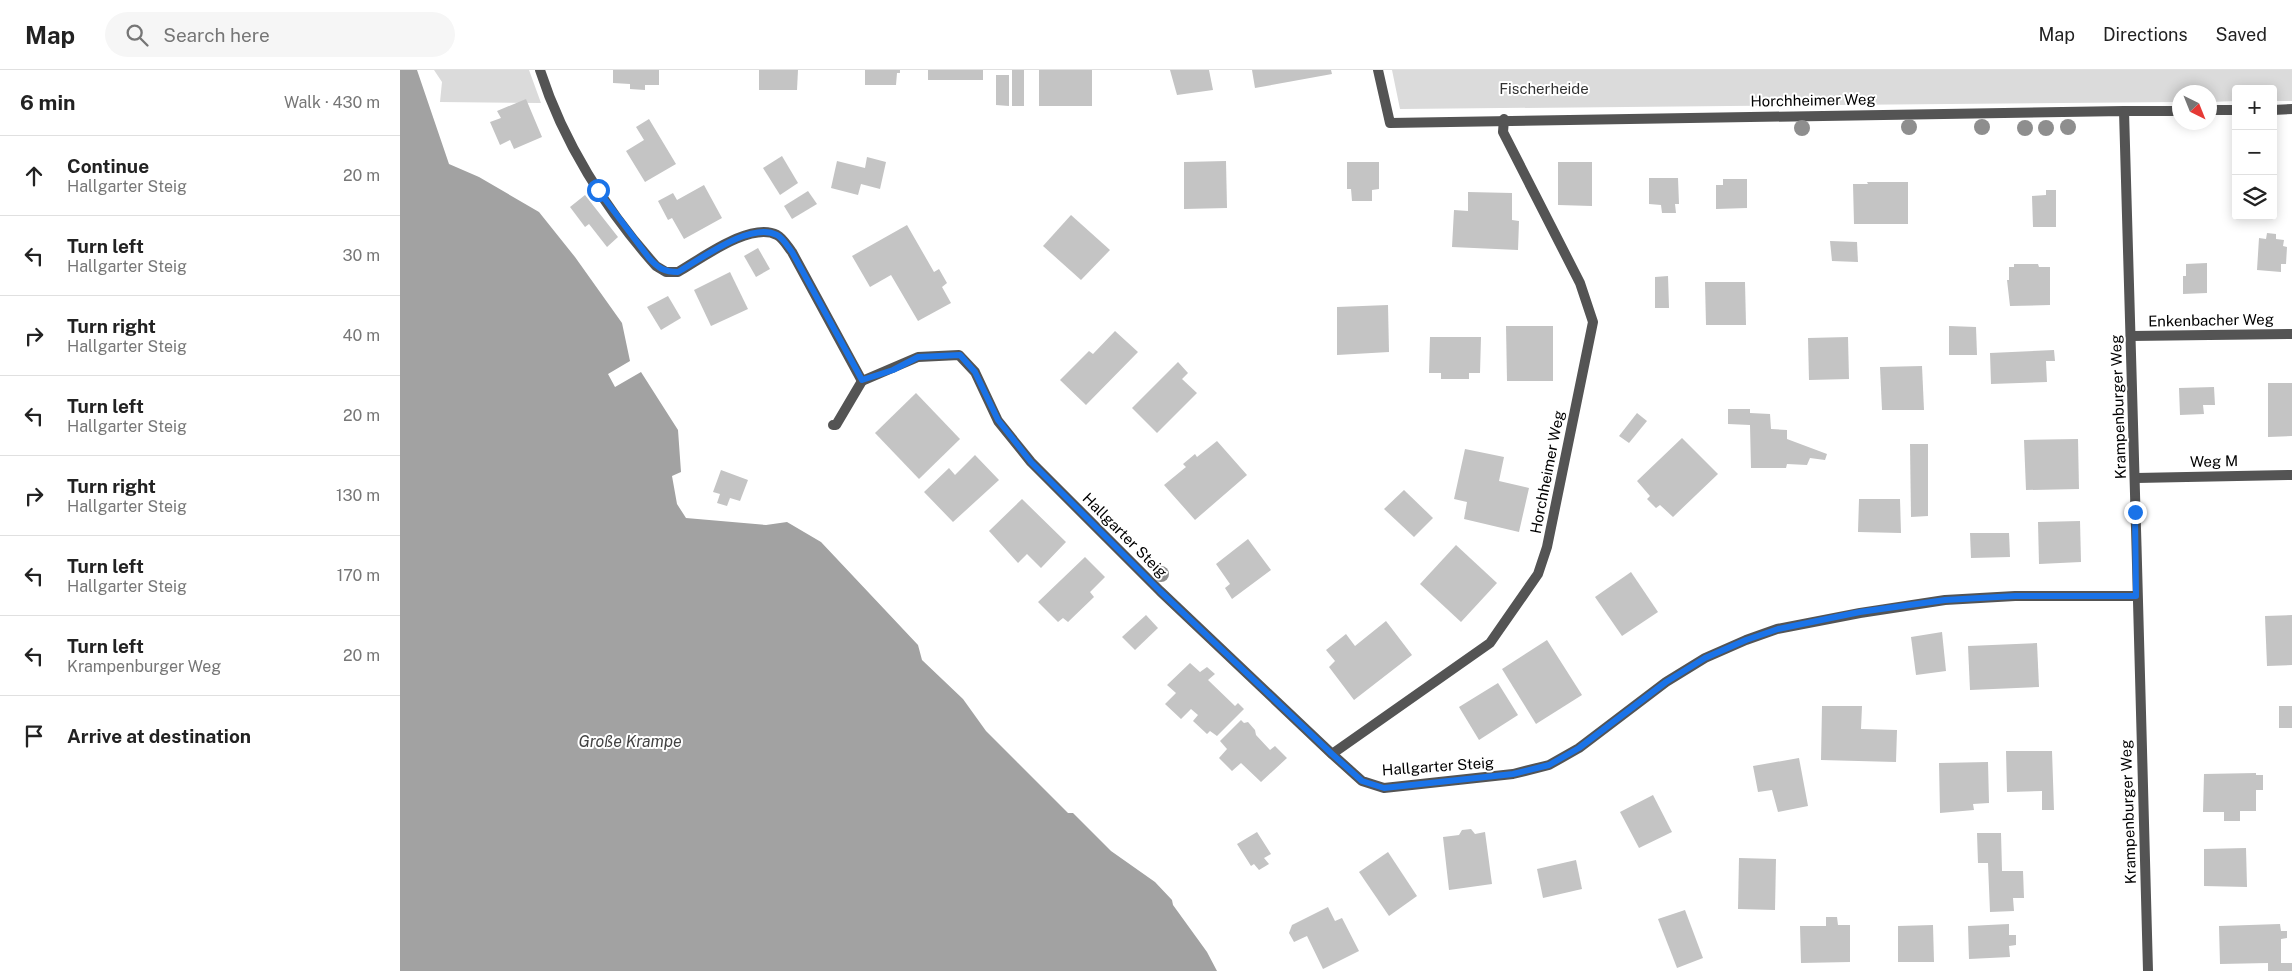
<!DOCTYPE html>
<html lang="en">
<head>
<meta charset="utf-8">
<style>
  body { margin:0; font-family:"Public Sans",sans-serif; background:#f6f6f6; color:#222 }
  .controls { position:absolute; right:15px; top:15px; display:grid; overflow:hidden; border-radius:5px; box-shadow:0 2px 12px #0003 }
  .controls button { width:45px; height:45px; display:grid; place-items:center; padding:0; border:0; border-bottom:1px solid #e0e0e0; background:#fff; color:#222; font:25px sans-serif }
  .compass { position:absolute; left:1772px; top:15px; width:45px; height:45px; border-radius:50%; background:#fff; box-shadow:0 2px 12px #0003; rotate:137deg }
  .stop { position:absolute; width:15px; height:15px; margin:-11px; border:4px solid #1a73e8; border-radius:50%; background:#fff }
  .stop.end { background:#1a73e8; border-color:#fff; box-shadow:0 1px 5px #0008 }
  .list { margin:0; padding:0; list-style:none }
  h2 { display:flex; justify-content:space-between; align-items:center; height:65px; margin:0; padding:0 20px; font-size:21px }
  h2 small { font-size:16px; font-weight:400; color:#767676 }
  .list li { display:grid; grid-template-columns:32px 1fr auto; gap:15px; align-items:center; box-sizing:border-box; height:80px; padding:0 20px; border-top:1px solid #e0e0e0 }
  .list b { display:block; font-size:19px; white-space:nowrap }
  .list p { margin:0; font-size:16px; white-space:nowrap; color:#767676 }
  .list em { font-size:16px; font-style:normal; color:#767676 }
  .icon { flex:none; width:28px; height:28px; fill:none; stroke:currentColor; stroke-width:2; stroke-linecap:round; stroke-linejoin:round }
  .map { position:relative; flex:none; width:1892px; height:901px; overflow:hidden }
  header { display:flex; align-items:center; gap:30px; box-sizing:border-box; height:70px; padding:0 25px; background:#fff; border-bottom:1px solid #e0e0e0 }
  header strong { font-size:24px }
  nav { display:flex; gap:28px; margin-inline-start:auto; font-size:18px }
  .search { width:350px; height:45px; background:#f6f6f6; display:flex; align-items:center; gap:12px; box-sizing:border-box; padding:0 18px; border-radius:28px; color:#767676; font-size:19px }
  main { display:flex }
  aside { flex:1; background:#fff }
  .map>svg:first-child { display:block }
</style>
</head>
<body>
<header>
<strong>Map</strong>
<div class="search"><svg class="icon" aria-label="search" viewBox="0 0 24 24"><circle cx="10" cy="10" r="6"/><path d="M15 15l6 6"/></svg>Search here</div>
<nav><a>Map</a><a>Directions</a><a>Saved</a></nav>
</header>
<main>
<aside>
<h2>6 min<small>Walk · 430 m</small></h2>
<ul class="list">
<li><svg class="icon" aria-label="ahead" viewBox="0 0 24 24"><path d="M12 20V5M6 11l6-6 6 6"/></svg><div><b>Continue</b><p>Hallgarter Steig</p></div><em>20 m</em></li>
<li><svg class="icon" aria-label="left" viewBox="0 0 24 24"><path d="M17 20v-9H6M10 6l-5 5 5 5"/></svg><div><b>Turn left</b><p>Hallgarter Steig</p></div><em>30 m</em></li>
<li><svg class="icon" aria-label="right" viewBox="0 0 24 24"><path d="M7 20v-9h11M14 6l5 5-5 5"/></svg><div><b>Turn right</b><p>Hallgarter Steig</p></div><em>40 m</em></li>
<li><svg class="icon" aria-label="left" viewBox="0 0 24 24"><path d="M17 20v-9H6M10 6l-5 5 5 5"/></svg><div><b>Turn left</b><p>Hallgarter Steig</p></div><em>20 m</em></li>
<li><svg class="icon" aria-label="right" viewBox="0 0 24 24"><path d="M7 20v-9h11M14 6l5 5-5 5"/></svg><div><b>Turn right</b><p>Hallgarter Steig</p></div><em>130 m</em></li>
<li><svg class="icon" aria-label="left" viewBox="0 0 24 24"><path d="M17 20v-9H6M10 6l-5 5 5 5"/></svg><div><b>Turn left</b><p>Hallgarter Steig</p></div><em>170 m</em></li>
<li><svg class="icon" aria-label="left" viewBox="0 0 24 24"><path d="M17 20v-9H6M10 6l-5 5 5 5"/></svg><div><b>Turn left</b><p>Krampenburger Weg</p></div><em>20 m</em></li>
<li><svg class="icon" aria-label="arrive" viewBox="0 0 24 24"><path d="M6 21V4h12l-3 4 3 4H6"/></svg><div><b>Arrive at destination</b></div></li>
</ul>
</aside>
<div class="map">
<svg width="1892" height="901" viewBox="0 0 1892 901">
  <rect width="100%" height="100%" fill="#fff"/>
  <g fill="#dbdbdb">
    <path d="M34,0H129L141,33L40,32L42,12Z"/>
    <path d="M992,0H1892V31H1873V19H1836V31L1810,32V22H1780L1779,32L1000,39Z"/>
  </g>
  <path fill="#a2a2a2" d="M0,0H17L49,94L79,107L139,142L175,187L222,253L230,291L208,304L215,317L241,302L278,360L281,402L272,406L277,434L286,448L366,455L387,452L421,472L518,575L522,590L563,629L586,661L668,743H673L711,781L755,812L772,830L773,835L807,882L817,901H0Z"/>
  <g fill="#c4c4c4">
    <path d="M213,0H259V15H245V20L230,19V14L213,13Z"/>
    <path d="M359,0H398L397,20H359Z"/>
    <path d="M465,0H500V3H497L496,15H465Z"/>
    <rect x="528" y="0" width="55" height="10"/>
    <rect x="612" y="0" width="12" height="36"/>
    <rect x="639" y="0" width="53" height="36"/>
    <path d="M770,0H809L813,20L777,25Z"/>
    <path d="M852,0H931L932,4L855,18Z"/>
    <path d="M596,5H609V36L596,35Z"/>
    <path d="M126,29L142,67L114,79L110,70L100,75L90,52L101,48L97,41Z"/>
    <path d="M249,49L276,94L245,112L226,81L244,70L236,57Z"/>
    <path d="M382,86L398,113L380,125L363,98Z"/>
    <path d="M467,87L486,92L480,119L461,114L458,125L431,118L437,91L465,98Z"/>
    <path d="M826,91L827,138L784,139V92Z"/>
    <path d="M947,92H979V119L972,120V131H952L951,119H947Z"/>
    <path d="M1158,92H1192V136L1158,135Z"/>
    <path d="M1249,108H1278L1279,134H1275L1276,143H1262L1261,135L1249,134Z"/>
    <path d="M1323,109H1347V138L1316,139V115H1323Z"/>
    <path d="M1467,112H1508V154H1454L1453,114H1468Z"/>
    <path d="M304,115L322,148L284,169L272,148L268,150L258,131L273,123L277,130Z"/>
    <path d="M1646,120H1656V157H1633L1632,126L1646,125Z"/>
    <path d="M408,121L417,134L392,149L384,136Z"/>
    <path d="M1068,122L1112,123V150L1119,151L1118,180L1052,177L1054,140L1068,141Z"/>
    <path d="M185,125L218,167L207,177L189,154L185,157L170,137Z"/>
    <path d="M671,145L710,180L681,210L643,176Z"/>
    <path d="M507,155L534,202L539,199L547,213L542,217L551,233L518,251L491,205L470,217L452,186Z"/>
    <path d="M1867,163L1876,164V169L1884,170L1883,176L1887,177L1886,194H1881V202L1857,200L1859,168L1866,169Z"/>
    <path d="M1430,171L1457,172L1458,192L1432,191Z"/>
    <path d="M358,178L370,199L356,207L344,186Z"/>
    <path d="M1807,193V223L1783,224V206H1786V194Z"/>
    <path d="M1614,194H1638L1639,197H1650V235L1610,236L1607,210H1609V197H1614Z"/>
    <path d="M330,202L348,239L311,256L294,220Z"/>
    <path d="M1268,206L1269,238H1255V207Z"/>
    <path d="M1305,212H1345L1346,255H1306Z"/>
    <path d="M268,226L281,248L261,260L247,237Z"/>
    <path d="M988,235L989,282L937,285V237Z"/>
    <path d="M1106,256H1153V311H1107Z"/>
    <path d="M1549,256L1576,257L1577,285H1549Z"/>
    <path d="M715,261L738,282L686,335L660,310L689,281L693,284Z"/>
    <path d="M1030,267H1081L1080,303H1069V309H1041V303H1029Z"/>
    <path d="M1448,267L1449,309L1409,310L1408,268Z"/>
    <path d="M1654,280L1655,291H1646L1647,312L1591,314L1590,283Z"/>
    <path d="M778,292L788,303L782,309L797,323L757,363L732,338Z"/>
    <path d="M1522,296L1524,340H1482L1480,297Z"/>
    <path d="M1868,313H1892V366L1868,367Z"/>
    <path d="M1814,317L1815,335H1803L1804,344L1780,345L1779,318Z"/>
    <path d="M516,323L560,369L519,409L475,363Z"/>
    <path d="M1328,339H1350V343L1370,344L1371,359L1387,360V369L1427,384L1425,390L1410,388L1407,395L1387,394L1386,398H1351L1350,355L1328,354Z"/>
    <path d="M1237,343L1247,351L1229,373L1219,366Z"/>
    <path d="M1282,368L1318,404L1273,447L1260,435L1256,438L1247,429L1250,426L1237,411Z"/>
    <path d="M1678,369L1679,419L1626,420L1624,370Z"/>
    <path d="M817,371L847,405L795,450L764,415L786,397L783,394L795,384L797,387Z"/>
    <path d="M1510,374H1528V446L1511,447Z"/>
    <path d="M1065,379L1104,387L1099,411L1129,418L1119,462L1064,449L1067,432L1054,429Z"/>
    <path d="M575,385L599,410L553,452L524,422L549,398L555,405Z"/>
    <path d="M321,400L348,410L340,431L330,428L327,436L317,433L320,424L313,422Z"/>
    <path d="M1004,420L1033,448L1014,467L984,439Z"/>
    <path d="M622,429L666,472L641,498L627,484L618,493L589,461Z"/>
    <path d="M1459,429H1500L1501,463L1458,462Z"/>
    <path d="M1680,451L1681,492L1639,494L1638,452Z"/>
    <path d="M1570,463H1609L1610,487L1571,488Z"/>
    <path d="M848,469L871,500L832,529L825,518L830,514L816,494Z"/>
    <path d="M1056,475L1097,513L1061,552L1020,514Z"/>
    <path d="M685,487L705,507L690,522L694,527L668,552L663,548L658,552L638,532Z"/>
    <path d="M1231,502L1258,542L1222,566L1195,527Z"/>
    <path d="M746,545L758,558L735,580L722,567Z"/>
    <path d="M1892,545V595L1867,596L1865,546Z"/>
    <path d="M986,551L1012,585L954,630L929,597L935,591L926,580L946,564L955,576Z"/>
    <path d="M1542,562L1546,601L1516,605L1511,567Z"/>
    <path d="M1147,570L1182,625L1136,654L1102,599Z"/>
    <path d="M1637,573L1639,617L1570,620L1568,576Z"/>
    <path d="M790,593L800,602L807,597L815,604L808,610L835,636L838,633L844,639L817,666L810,661L807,664L793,651L798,645L791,639L781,649L765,634L776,623L767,615Z"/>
    <path d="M1098,613L1118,645L1079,670L1059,637Z"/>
    <path d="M1422,636H1462L1461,659L1497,660L1496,692L1421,690Z"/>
    <rect x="1879" y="636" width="13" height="22"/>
    <path d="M841,650L844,653L848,652L855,660L856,665L870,680L875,676L887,688L861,712L841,693L832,701L819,688L827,679L820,671Z"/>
    <path d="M1606,681H1652L1654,740H1642V721L1607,722Z"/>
    <path d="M1399,688L1408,736L1378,742L1372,720L1358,722L1353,696Z"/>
    <path d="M1588,692L1589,733L1573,734L1574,740L1540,743L1539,693Z"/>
    <path d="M1856,703V705H1863V720H1856V741H1840V751H1824V742H1803L1804,704Z"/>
    <path d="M1253,725L1272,762L1239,778L1220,742Z"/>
    <path d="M1071,759L1075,764L1085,762L1092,814L1049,820L1043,767L1059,765L1062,760Z"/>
    <path d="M857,762L871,784L864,788L869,794L859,800L854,794L851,796L837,774Z"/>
    <path d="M1577,763H1601L1602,801H1623L1624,828H1613L1614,841L1590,842L1588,793H1578Z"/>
    <path d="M1846,778L1847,817L1804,816V779Z"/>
    <path d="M988,782L1017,826L989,846L959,802Z"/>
    <path d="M1339,788L1376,789L1375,840L1338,839Z"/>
    <path d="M1176,790L1182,819L1143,828L1137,799Z"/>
    <path d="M928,837L935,851L942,848L959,881L923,899L907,866L894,872L889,863L892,855Z"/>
    <path d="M1285,840L1303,888L1277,898L1258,849Z"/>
    <path d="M1426,847H1437L1438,855H1450V892L1401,893L1400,856H1426Z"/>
    <path d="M1609,854V865H1616V875L1609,876L1610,887L1569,889L1568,856Z"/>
    <path d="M1880,854L1881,861H1887V868L1881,869V893H1892V901H1868V893L1820,894L1819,856Z"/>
    <path d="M1533,855L1534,892H1498V856Z"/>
  </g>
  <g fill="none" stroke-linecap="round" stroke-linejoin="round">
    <g stroke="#545454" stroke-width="10">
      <path d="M1810,40H1836"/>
      <path d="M1873,40L1892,39"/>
      <path d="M1724,41H1780"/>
      <path d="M1736,408L1892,405"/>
      <path d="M932,684L1090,573L1138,504L1147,477L1193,252L1180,213L1103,62L1104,49"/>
    </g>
    <g stroke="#545454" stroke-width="10">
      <path d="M140,0C163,72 206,140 256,196L266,202H278C301,189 351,151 377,165C383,168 388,177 392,182L462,311"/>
      <path d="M978,0L990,53L1724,41C1734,328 1739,614 1748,901"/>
      <path d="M1731,266L1892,264"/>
      <path d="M433,355H436L462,311L518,287L559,285L575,302L598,351L631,392L760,521L932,684L962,711L984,718L1113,704L1149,695L1179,678L1266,612L1305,588L1346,570L1377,559L1460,543L1545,530L1615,526H1736"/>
    </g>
  </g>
  <g fill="#8e8e8e">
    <circle cx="1509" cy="57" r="8"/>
    <circle cx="1582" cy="57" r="8"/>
    <circle cx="1668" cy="57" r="8"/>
    <circle cx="1402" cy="58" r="8"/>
    <circle cx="1625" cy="58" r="8"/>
    <circle cx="1646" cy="58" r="8"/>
    <circle cx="761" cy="504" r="8"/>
  </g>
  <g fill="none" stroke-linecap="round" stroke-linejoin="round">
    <path stroke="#1a73e8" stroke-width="6" d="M198,120L249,188C258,198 264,202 278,202C301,189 351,151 377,165C383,168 388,177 392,182L462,310L493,300L518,287L560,285L575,302L598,350L631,392L760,521L932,684L962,711L984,718L1113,704L1149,695L1179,678L1266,612L1305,588L1346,570L1378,559L1460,542L1545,530L1615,526H1736L1735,442"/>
  </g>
  <g text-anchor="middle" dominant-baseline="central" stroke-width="4" stroke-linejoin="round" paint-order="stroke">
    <g font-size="15" fill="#323232" stroke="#fff">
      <text x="1144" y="18">Fischerheide</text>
    </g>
    <g font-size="15" fill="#000" stroke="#fff">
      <text transform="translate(1413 30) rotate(-1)">Horchheimer Weg</text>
      <text transform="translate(1811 250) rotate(-1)">Enkenbacher Weg</text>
      <text transform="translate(1718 337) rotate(-92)">Krampenburger Weg</text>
      <text transform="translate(1814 391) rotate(-1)">Weg M</text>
      <text transform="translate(1147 402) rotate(-79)">Horchheimer Weg</text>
      <text transform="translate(725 465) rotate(45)">Hallgarter Steig</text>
      <text transform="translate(1038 696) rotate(-4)">Hallgarter Steig</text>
      <text transform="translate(1728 742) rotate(-92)">Krampenburger Weg</text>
    </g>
    <g font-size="16" font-style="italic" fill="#434343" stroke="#fff">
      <text x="230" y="671">Große Krampe</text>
    </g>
  </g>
</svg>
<div class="controls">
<button>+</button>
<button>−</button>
<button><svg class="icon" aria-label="layers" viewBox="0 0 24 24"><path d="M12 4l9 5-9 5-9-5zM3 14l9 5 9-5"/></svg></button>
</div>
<svg class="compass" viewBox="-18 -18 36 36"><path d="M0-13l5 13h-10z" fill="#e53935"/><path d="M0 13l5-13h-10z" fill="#767676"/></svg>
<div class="stop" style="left:198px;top:120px"></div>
<div class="stop end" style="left:1735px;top:442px"></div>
</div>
</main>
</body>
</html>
